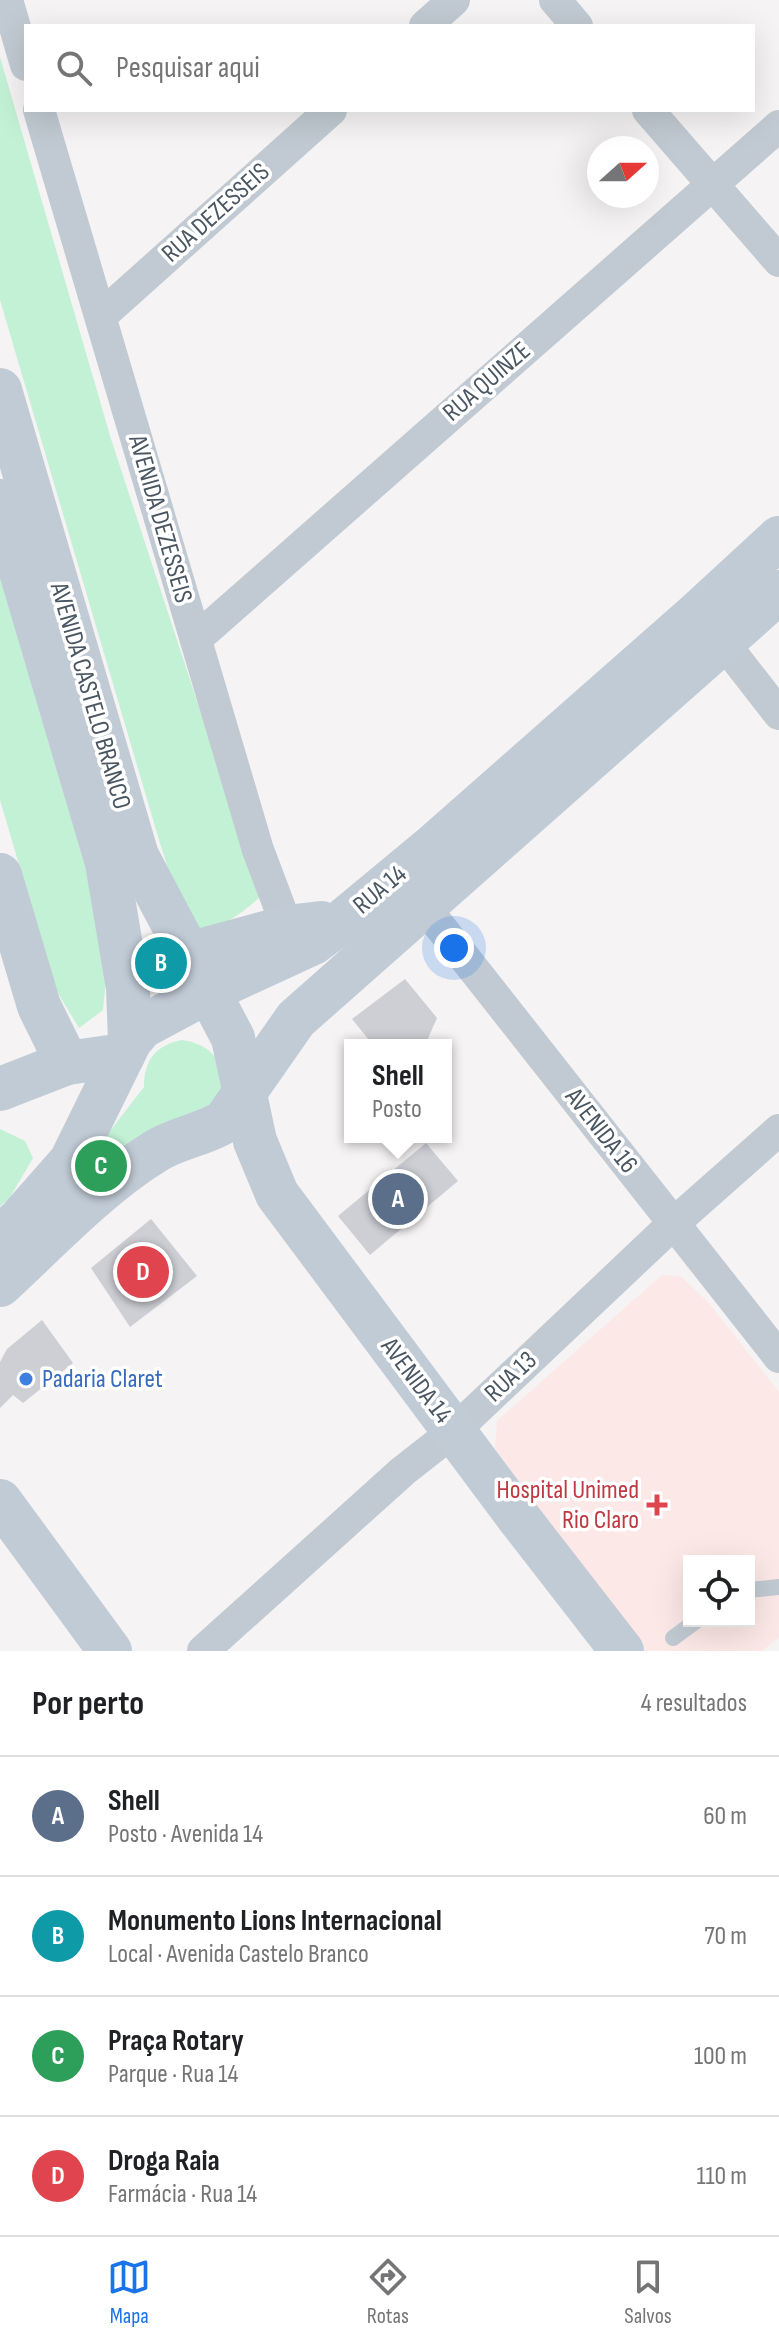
<!DOCTYPE html>
<html lang="pt">
<head>
<meta charset="utf-8">
<style>
  body { margin:0; font-family:"Sofia Sans Condensed",sans-serif; background:#f6f6f6; color:#202124 }
  .controls { position:absolute; right:24px; bottom:24px; display:grid; overflow:hidden; border-radius:0px; box-shadow:0 8px 32px #0002 }
  .controls button { width:72px; height:72px; display:grid; place-items:center; padding:0; border:0; border-bottom:2px solid #e0e0e0; background:#fff; color:#202124; font:40px sans-serif }
  .compass { position:absolute; left:587px; top:136px; width:72px; height:72px; border-radius:50%; background:#fff; box-shadow:0 8px 32px #0002; rotate:69deg }
  .you { position:absolute; left:454px; top:948px; width:28px; height:28px; margin:-20px; border:6px solid #fff; border-radius:50%; background:#1a73e8; box-shadow:0 0 0 12px #1a73e833 }
  .badge { display:grid; place-items:center; width:52px; height:52px; border-radius:50%; background:#1a73e8; color:#fff; font-size:26px; font-weight:700 }
  .pin { position:absolute; translate:-50% -50%; border:4px solid #fff; box-shadow:0 2px 8px #0006 }
  .popup { position:absolute; left:344px; top:1039px; width:108px; height:104px; box-sizing:border-box; display:grid; place-content:center; border-radius:0px; background:#fff; filter:drop-shadow(0 2px 6px #0005); font-size:26px; white-space:nowrap; color:#757577 }
  .popup b { font-size:30px; color:#202124 }
  .popup::after { content:''; position:absolute; left:50%; top:100%; margin-left:-16px; border:16px solid transparent; border-top-color:#fff }
  .list { margin:0; padding:0; list-style:none }
  h2 { display:flex; justify-content:space-between; align-items:center; height:104px; margin:0; padding:0 32px; font-size:34px }
  h2 small { font-size:26px; font-weight:400; color:#757577 }
  .list li { display:grid; grid-template-columns:52px 1fr auto; gap:24px; align-items:center; box-sizing:border-box; height:120px; padding:0 32px; border-top:2px solid #e0e0e0 }
  .list b { display:block; font-size:30px; white-space:nowrap }
  .list p { margin:0; font-size:26px; white-space:nowrap; color:#757577 }
  .list em { font-size:26px; font-style:normal; color:#757577 }
  .icon { flex:none; width:44px; height:44px; fill:none; stroke:currentColor; stroke-width:2; stroke-linecap:round; stroke-linejoin:round }
  .map { position:relative; flex:none; width:779px; height:1651px; overflow:hidden }
  .search { position:absolute; background:#fff; box-shadow:0 8px 32px #0002; left:24px; right:24px; top:24px; height:88px; display:flex; align-items:center; gap:20px; box-sizing:border-box; padding:0 28px; border-radius:0px; color:#757577; font-size:30px }
  .sheet { height:584px; background:#fff }
  nav { display:flex; justify-content:space-around; align-items:center; box-sizing:border-box; height:112px; border-top:2px solid #e0e0e0; background:#fff; font-size:22px; color:#757577 }
  nav a { display:grid; justify-items:center; gap:4px }
  nav .on { color:#1a73e8 }
  .map>svg:first-child { display:block }
</style>
</head>
<body>
<div class="map">
<svg width="779" height="1651" viewBox="0 0 779 1651">
  <rect width="100%" height="100%" fill="#f5f3f3"/>
  <path fill="#fce8e6" fill-rule="evenodd" d="M662,1275L680,1276L707,1301L779,1392V1637L762,1651H644L495,1449L497,1421ZM689,1561H749V1621H689Z"/>
  <g fill="#c3f1d5">
    <path d="M0,57L111,439L261,896C242,914 225,925 201,933L185,922L159,840L0,300Z"/>
    <path d="M0,578L92,889L106,980L103,1010L79,1028L56,990L0,800Z"/>
    <path d="M182,1040C204,1043 223,1056 224,1081C224,1088 218,1099 215,1106L55,1202L144,1087C144,1060 156,1045 182,1040Z"/>
    <path d="M0,1129L25,1141L33,1158L9,1199L0,1206Z"/>
  </g>
  <g fill="#cdcfd5">
    <path d="M405,979L437,1018L425,1045H373L352,1019Z"/>
    <path d="M426,1143L458,1181L370,1255L338,1216Z"/>
    <path d="M151,1219L197,1276L130,1327L91,1268Z"/>
    <path d="M42,1320L73,1363L23,1403L13,1395L0,1408V1362L7,1349Z"/>
  </g>
  <g fill="none" stroke-linecap="round" stroke-linejoin="round">
    <g stroke="#c1cad2" stroke-width="16">
      <path d="M749,1590L779,1587"/>
      <path d="M673,1638L696,1621"/>
    </g>
    <g stroke="#c1cad2" stroke-width="32">
      <path d="M7,0L26,65"/>
      <path d="M555,0L577,26"/>
      <path d="M425,26L454,0"/>
      <path d="M39,110L258,850L287,927"/>
      <path d="M648,110L779,261"/>
      <path d="M101,316L331,110"/>
      <path d="M196,639L779,126"/>
      <path d="M723,642L779,714"/>
      <path d="M423,905L779,1357"/>
      <path d="M203,1651L403,1471L454,1431L674,1223L779,1130"/>
    </g>
    <g stroke="#c1cbd6" stroke-width="44">
      <path d="M0,390L137,856L233,1038L255,1141L277,1194L518,1517L622,1651"/>
      <path d="M0,501L107,863L128,988L130,1041"/>
      <path d="M0,875L39,1006L67,1063L123,1055"/>
      <path d="M188,954L287,927L321,923"/>
      <path d="M0,1089L67,1063"/>
      <path d="M0,1237L20,1219L71,1161L130,1041L142,1027L207,992L313,943L344,920L432,847L700,611L779,538"/>
      <path d="M0,1285C48,1241 100,1185 156,1151C177,1138 202,1135 224,1122L296,1019L779,592"/>
      <path d="M0,1501L110,1651"/>
    </g>
  </g>
  <circle fill="#3f7fe0" stroke="#fff" stroke-width="3" cx="26" cy="1379" r="8"/>
  <path fill="#e0444e" stroke="#fff" stroke-width="3" d="M653 1493h8v8h8v8h-8v8h-8v-8h-8v-8h8z"/>
  <g text-anchor="middle" dominant-baseline="central" stroke-width="7" stroke-linejoin="round" paint-order="stroke">
    <g font-size="26" fill="#4a5661" stroke="#fff">
      <text transform="translate(216 213) rotate(-42)">RUA DEZESSEIS</text>
      <text transform="translate(487 382) rotate(-41)">RUA QUINZE</text>
      <text transform="translate(160 519) rotate(74)">AVENIDA DEZESSEIS</text>
      <text transform="translate(90 696) rotate(74)">AVENIDA CASTELO BRANCO</text>
      <text transform="translate(380 890) rotate(-40)">RUA 14</text>
      <text transform="translate(601 1131) rotate(52)">AVENIDA 16</text>
      <text transform="translate(511 1377) rotate(-43)">RUA 13</text>
      <text transform="translate(416 1381) rotate(53)">AVENIDA 14</text>
    </g>
    <g font-size="26" fill="#366cbe" stroke="#fff" text-anchor="start">
      <text x="42" y="1379">Padaria Claret</text>
    </g>
    <g font-size="26" fill="#be3a42" stroke="#fff" text-anchor="end">
      <text x="639" y="1490">Hospital Unimed<tspan x="639" dy="30">Rio Claro</tspan></text>
    </g>
  </g>
</svg>
<div class="controls">
<button><svg class="icon" aria-label="locate" viewBox="0 0 24 24"><circle cx="12" cy="12" r="6"/><path d="M12 2v4M12 18v4M2 12h4M18 12h4"/></svg></button>
</div>
<svg class="compass" viewBox="-18 -18 36 36"><path d="M0-13l5 13h-10z" fill="#e53935"/><path d="M0 13l5-13h-10z" fill="#757577"/></svg>
<div class="you"></div>
<div class="pin badge" style="left:398px;top:1199px;background:#5c6f8a">A</div>
<div class="popup"><b>Shell</b>Posto</div>
<div class="pin badge" style="left:161px;top:963px;background:#0f9aa8">B</div>
<div class="pin badge" style="left:101px;top:1166px;background:#2e9e5b">C</div>
<div class="pin badge" style="left:143px;top:1272px;background:#e0444e">D</div>
<div class="search"><svg class="icon" aria-label="search" viewBox="0 0 24 24"><circle cx="10" cy="10" r="6"/><path d="M15 15l6 6"/></svg>Pesquisar aqui</div>
</div>
<section class="sheet">
<h2>Por perto<small>4 resultados</small></h2>
<ul class="list">
<li><span class="badge" style="background:#5c6f8a">A</span><div><b>Shell</b><p>Posto · Avenida 14</p></div><em>60 m</em></li>
<li><span class="badge" style="background:#0f9aa8">B</span><div><b>Monumento Lions Internacional</b><p>Local · Avenida Castelo Branco</p></div><em>70 m</em></li>
<li><span class="badge" style="background:#2e9e5b">C</span><div><b>Praça Rotary</b><p>Parque · Rua 14</p></div><em>100 m</em></li>
<li><span class="badge" style="background:#e0444e">D</span><div><b>Droga Raia</b><p>Farmácia · Rua 14</p></div><em>110 m</em></li>
</ul>
</section>
<nav>
<a class="on"><svg class="icon" aria-label="map" viewBox="0 0 24 24"><path d="M3 6l6-2 6 2 6-2v14l-6 2-6-2-6 2zM9 4v14M15 6v14"/></svg>Mapa</a>
<a><svg class="icon" aria-label="directions" viewBox="0 0 24 24"><path d="M12 3l9 9-9 9-9-9zM9 14v-3h6M13 9l2 2-2 2"/></svg>Rotas</a>
<a><svg class="icon" aria-label="saved" viewBox="0 0 24 24"><path d="M7 4h10v16l-5-4-5 4z"/></svg>Salvos</a>
</nav>
</body>
</html>
